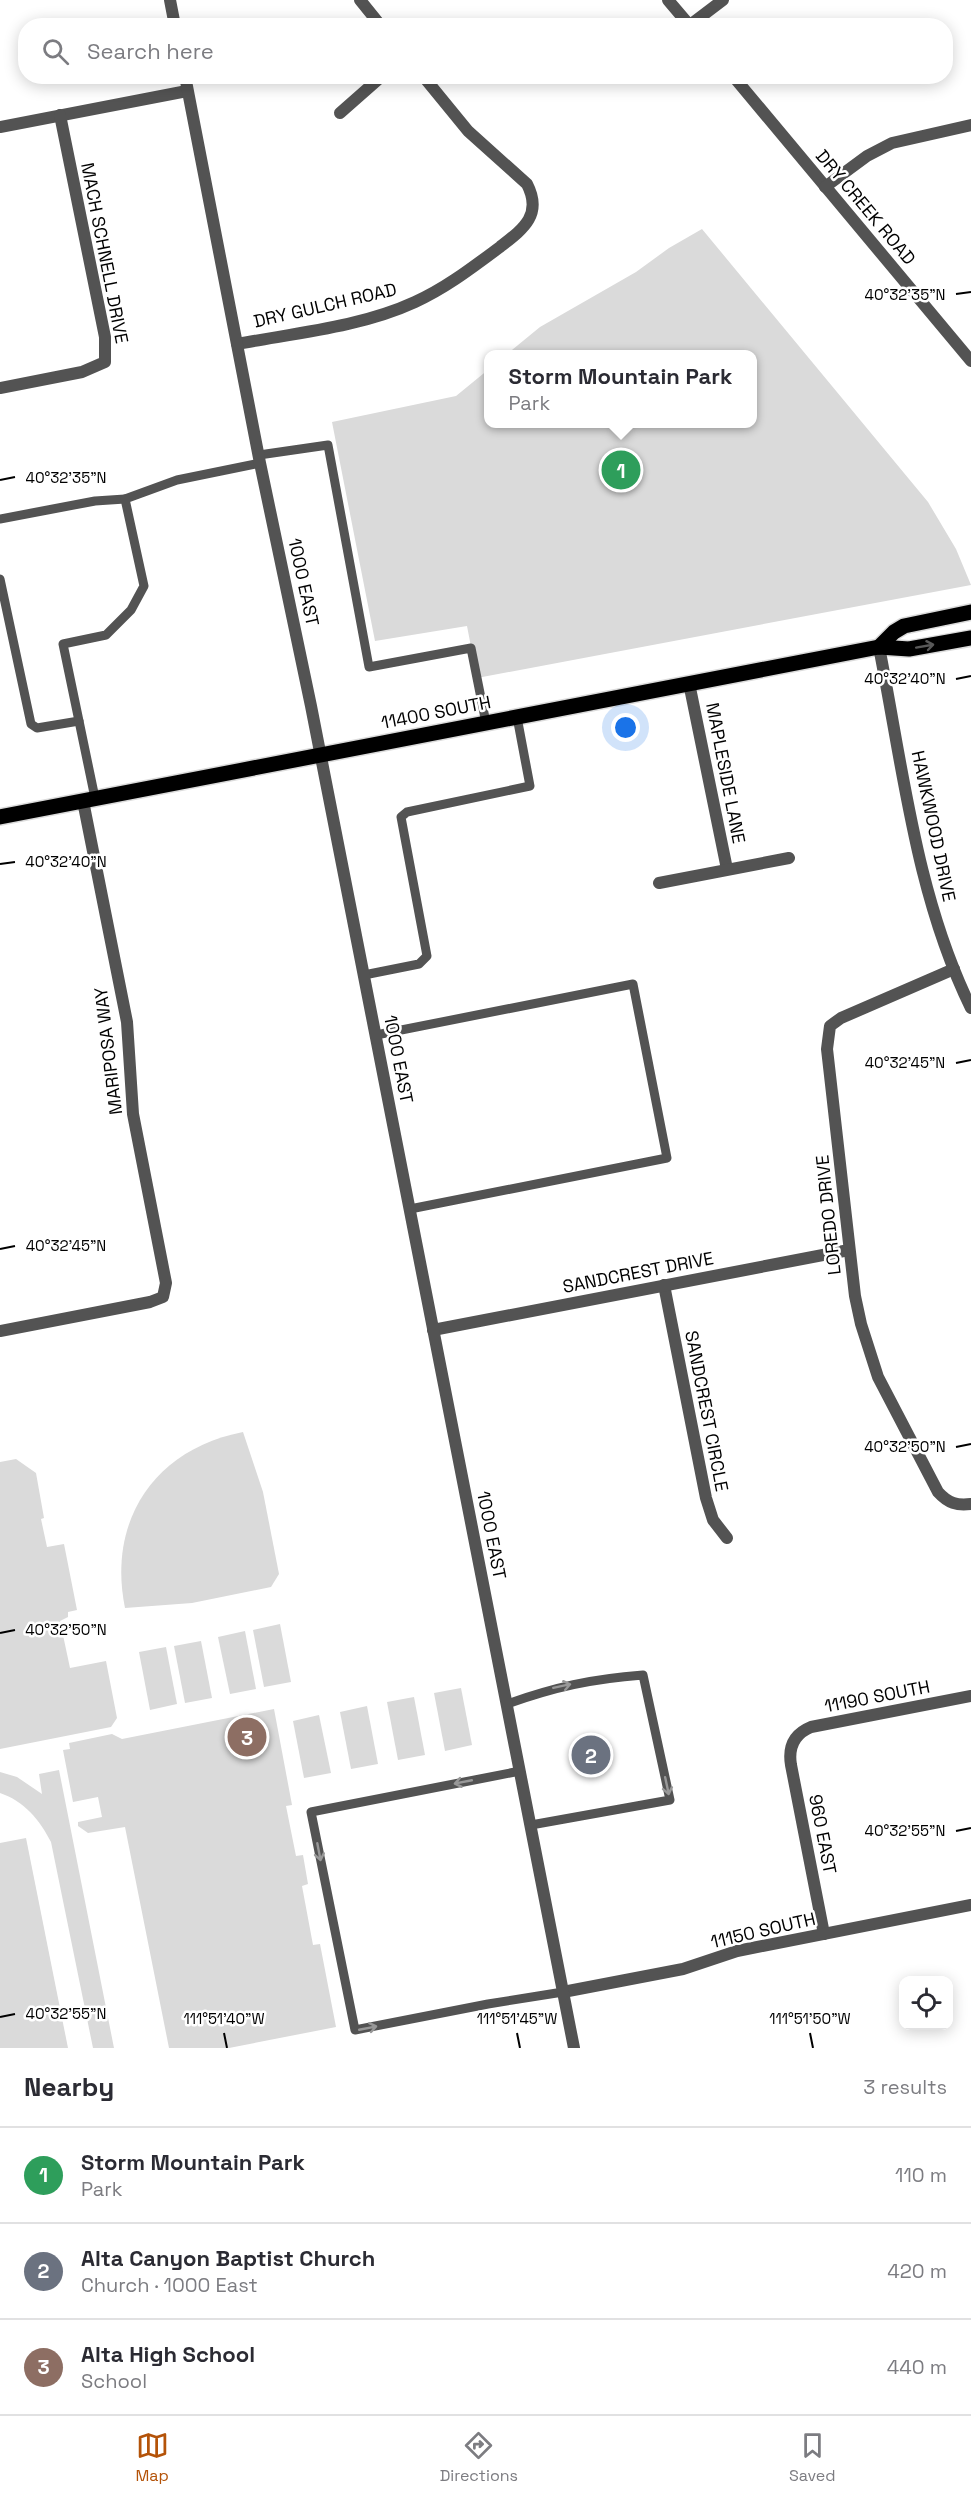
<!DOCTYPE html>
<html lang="en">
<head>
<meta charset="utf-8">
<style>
  body { margin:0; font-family:"Space Grotesk",sans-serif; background:#f7f7f7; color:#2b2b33 }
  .controls { position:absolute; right:18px; bottom:18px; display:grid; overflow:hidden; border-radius:12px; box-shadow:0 3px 15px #0003 }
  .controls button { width:54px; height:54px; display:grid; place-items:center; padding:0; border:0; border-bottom:2px solid #e1e1e2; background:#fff; color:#2b2b33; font:30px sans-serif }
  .you { position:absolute; left:626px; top:728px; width:21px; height:21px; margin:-15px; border:4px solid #fff; border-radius:50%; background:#1a73e8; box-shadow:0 0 0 9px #1a73e833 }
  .badge { display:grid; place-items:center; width:39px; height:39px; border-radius:50%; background:#b45309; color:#fff; font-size:20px; font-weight:700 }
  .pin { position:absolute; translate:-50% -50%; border:3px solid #fff; box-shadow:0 2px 6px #0006 }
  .popup { position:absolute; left:484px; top:350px; width:273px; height:78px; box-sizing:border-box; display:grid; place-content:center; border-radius:12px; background:#fff; filter:drop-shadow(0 2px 4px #0005); font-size:20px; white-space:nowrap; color:#7c7c81 }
  .popup b { font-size:22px; color:#2b2b33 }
  .popup::after { content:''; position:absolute; left:50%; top:100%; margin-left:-12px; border:12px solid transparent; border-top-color:#fff }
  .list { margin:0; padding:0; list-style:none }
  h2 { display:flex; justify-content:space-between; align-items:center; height:78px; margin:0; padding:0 24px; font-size:26px }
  h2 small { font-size:20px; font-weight:400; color:#7c7c81 }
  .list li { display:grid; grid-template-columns:39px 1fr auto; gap:18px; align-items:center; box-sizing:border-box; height:96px; padding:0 24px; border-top:2px solid #e1e1e2 }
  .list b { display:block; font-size:22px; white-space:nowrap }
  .list p { margin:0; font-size:20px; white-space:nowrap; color:#7c7c81 }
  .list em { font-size:20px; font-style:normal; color:#7c7c81 }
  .icon { flex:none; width:33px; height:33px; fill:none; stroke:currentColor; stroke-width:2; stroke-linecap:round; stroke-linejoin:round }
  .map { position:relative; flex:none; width:971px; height:2048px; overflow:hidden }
  .search { position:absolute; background:#fff; box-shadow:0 3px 15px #0003; left:18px; right:18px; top:18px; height:66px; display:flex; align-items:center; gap:15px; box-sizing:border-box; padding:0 21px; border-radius:24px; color:#7c7c81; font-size:22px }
  .sheet { height:366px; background:#fff }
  nav { display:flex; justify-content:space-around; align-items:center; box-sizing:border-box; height:84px; border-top:2px solid #e1e1e2; background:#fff; font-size:16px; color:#7c7c81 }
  nav a { display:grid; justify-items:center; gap:3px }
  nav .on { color:#b45309 }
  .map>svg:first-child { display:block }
</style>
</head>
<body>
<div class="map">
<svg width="971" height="2048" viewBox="0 0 971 2048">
  <rect width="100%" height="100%" fill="#fff"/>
  <g fill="#dadada">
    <path d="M702,229L928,502L956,549L971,585L477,678L467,626L375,641L332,422L456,396L489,369V424H753V354H507L540,327L636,272L669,248Z"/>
    <path d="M243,1432L263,1492L279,1574L271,1587L192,1603L125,1608C107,1520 155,1449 243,1432Z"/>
    <path d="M16,1459L36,1473L44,1518L41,1519L47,1547L64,1544L77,1610L68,1612V1617L60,1621L70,1668L106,1661L117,1718L111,1727L0,1749V1462Z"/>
    <path d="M280,1624L291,1682L264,1687L253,1630Z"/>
    <path d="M245,1631L256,1689L230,1694L218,1637Z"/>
    <path d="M201,1641L212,1698L185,1703L174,1646Z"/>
    <path d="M166,1647L177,1704L150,1710L139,1652Z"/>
    <path d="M461,1688L472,1745L445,1751L434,1693Z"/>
    <path d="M414,1697L425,1755L398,1760L387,1702Z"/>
    <path d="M367,1706L378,1764L351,1769L340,1712Z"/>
    <path d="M274,1709L292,1805L286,1806L296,1856L303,1855L308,1884L302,1886L313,1945L320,1944L336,2027L229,2048H169L125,1827L88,1833L78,1826V1822L102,1817L98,1797L73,1802L63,1750L70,1749L69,1743L112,1734L122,1739Z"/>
    <path d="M319,1715L331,1773L304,1778L293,1721Z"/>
    <path d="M59,1770L114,2048H93L51,1842C40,1820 24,1801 0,1793V1772L17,1777L42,1794L39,1774Z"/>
    <path d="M26,1838L68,2048H0V1843Z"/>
  </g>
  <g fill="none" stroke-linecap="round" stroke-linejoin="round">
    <g stroke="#dbdbdb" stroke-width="18">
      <g id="primary">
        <path d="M879,647L894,632L904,626L971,612"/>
        <path d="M0,817L879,647L909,649L971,638"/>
      </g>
    </g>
    <g stroke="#535353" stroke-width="9">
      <path d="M259,455L328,445L369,667L471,648L486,723"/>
      <path d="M0,519L95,501L125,499"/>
      <path d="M0,579L31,724L37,728L79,721"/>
      <path d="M95,798L63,644L106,635L131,610L144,586L125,499L177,480L260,463"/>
      <path d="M364,975L419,964L427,956L401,817L407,812L530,786L517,717"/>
      <path d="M376,1035L633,984L667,1158L410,1209"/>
      <path d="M507,1704C555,1687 591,1679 643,1675L670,1800L531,1825"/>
      <path d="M520,1771L311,1812L355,2030L488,2004L563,1992"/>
    </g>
    <g stroke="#535353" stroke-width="12">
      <path d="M360,0L381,26"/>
      <path d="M668,0L690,26"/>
      <path d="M690,25L723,0"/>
      <path d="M733,76L971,361"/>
      <path d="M340,113L382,76"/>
      <path d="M0,127L187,91"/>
      <path d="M825,187L867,156L892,143L971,125"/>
      <path d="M237,344C296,333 361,327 415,302C446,288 473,267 500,247C523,229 543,215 527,184L468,131L423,76"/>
      <path d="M0,388L82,372L105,362V337L60,115"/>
      <path d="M879,647C903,768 916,896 971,1008"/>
      <path d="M689,683L727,869"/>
      <path d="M659,883L789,858"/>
      <path d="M954,969L841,1018L830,1026L827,1049L855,1296L861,1324L878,1377L938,1492C948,1503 957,1506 971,1504"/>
      <path d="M664,1285L706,1498L713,1520L727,1538"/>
      <path d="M433,1330L849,1250"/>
      <path d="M0,1331L150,1302L163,1297L166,1283L133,1114L127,1022L83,801"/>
      <path d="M824,1934L791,1765C788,1747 794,1734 811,1727L971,1696"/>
      <path d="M563,1992L683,1969L737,1951L971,1905"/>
    </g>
    <g stroke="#535353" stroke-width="12">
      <path d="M170,0L175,26"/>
      <path d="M185,76L260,463L311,706L574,2048"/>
    </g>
    <use href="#primary" stroke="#000" stroke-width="15"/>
  </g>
  <defs><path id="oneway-shaft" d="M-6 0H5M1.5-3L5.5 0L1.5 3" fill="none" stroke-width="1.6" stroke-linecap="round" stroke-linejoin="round" transform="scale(1.5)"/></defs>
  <use stroke="#595959" href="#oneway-shaft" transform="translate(925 646) rotate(-10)"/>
  <g stroke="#989898">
    <use href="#oneway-shaft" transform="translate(562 1686) rotate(-12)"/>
    <use href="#oneway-shaft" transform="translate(463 1782) rotate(169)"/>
    <use href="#oneway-shaft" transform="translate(667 1786) rotate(78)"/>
    <use href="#oneway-shaft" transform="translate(319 1852) rotate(79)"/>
    <use href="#oneway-shaft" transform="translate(368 2028) rotate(-11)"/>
  </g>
  <path fill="none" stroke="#000" stroke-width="2" d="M956,294L971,292M0,480L15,477M956,679L971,676M0,864L15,862M956,1063L971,1060M0,1249L15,1246M956,1447L971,1444M0,1633L15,1630M956,1831L971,1828M0,2017L15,2014M224,2033L227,2048M517,2033L520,2048M810,2033L813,2048"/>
  <g text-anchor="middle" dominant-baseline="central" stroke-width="5" stroke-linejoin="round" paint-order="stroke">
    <g font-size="18" fill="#000" stroke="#fff">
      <text transform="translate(866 207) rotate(50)">DRY CREEK ROAD</text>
      <text transform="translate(105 253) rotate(79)">MACH SCHNELL DRIVE</text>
      <text transform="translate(325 305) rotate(-13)">DRY GULCH ROAD</text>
      <text transform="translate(304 582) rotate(78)">1000 EAST</text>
      <text transform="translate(436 712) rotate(-11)">11400 SOUTH</text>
      <text transform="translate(726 773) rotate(79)">MAPLESIDE LANE</text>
      <text transform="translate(934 826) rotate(78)">HAWKWOOD DRIVE</text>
      <text transform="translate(108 1051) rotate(-97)">MARIPOSA WAY</text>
      <text transform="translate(399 1059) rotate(79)">1000 EAST</text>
      <text transform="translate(828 1215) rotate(-96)">LOREDO DRIVE</text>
      <text transform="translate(638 1272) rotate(-11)">SANDCREST DRIVE</text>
      <text transform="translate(707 1411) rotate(79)">SANDCREST CIRCLE</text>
      <text transform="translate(492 1535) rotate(79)">1000 EAST</text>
      <text transform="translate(877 1696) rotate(-11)">11190 SOUTH</text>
      <text transform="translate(823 1834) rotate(79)">960 EAST</text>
      <text transform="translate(763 1930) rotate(-13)">11150 SOUTH</text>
    </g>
  </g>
  <g font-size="15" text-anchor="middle" fill="#000" stroke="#fff" stroke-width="5" stroke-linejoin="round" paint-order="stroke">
    <text x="905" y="300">40°32'35"N</text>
    <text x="66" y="483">40°32'35"N</text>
    <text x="905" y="684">40°32'40"N</text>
    <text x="66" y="867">40°32'40"N</text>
    <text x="905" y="1068">40°32'45"N</text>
    <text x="66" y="1251">40°32'45"N</text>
    <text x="905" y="1452">40°32'50"N</text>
    <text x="66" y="1635">40°32'50"N</text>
    <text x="905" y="1836">40°32'55"N</text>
    <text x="66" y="2019">40°32'55"N</text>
    <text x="224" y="2024">111°51'40"W</text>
    <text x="517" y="2024">111°51'45"W</text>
    <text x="810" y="2024">111°51'50"W</text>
  </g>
</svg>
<div class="controls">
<button><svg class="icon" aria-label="locate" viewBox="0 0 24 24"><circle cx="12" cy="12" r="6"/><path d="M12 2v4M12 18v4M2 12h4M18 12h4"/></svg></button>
</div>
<div class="you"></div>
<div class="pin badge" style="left:621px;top:470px;background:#2e9e5b">1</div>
<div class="popup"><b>Storm Mountain Park</b>Park</div>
<div class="pin badge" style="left:591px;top:1755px;background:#6b7280">2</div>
<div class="pin badge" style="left:247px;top:1737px;background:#8d6e63">3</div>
<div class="search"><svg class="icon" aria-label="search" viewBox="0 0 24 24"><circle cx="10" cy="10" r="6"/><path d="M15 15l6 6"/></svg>Search here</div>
</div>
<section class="sheet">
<h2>Nearby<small>3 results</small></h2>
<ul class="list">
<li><span class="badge" style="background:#2e9e5b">1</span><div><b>Storm Mountain Park</b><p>Park</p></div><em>110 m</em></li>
<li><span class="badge" style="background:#6b7280">2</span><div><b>Alta Canyon Baptist Church</b><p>Church · 1000 East</p></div><em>420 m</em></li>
<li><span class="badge" style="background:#8d6e63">3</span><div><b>Alta High School</b><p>School</p></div><em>440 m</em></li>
</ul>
</section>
<nav>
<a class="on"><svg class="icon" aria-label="map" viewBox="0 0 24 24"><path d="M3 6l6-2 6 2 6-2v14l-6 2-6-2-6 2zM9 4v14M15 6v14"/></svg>Map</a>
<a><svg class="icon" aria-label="directions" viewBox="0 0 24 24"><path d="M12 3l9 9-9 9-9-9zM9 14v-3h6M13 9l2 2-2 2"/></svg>Directions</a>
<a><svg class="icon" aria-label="saved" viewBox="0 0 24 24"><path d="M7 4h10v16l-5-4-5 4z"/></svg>Saved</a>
</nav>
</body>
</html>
